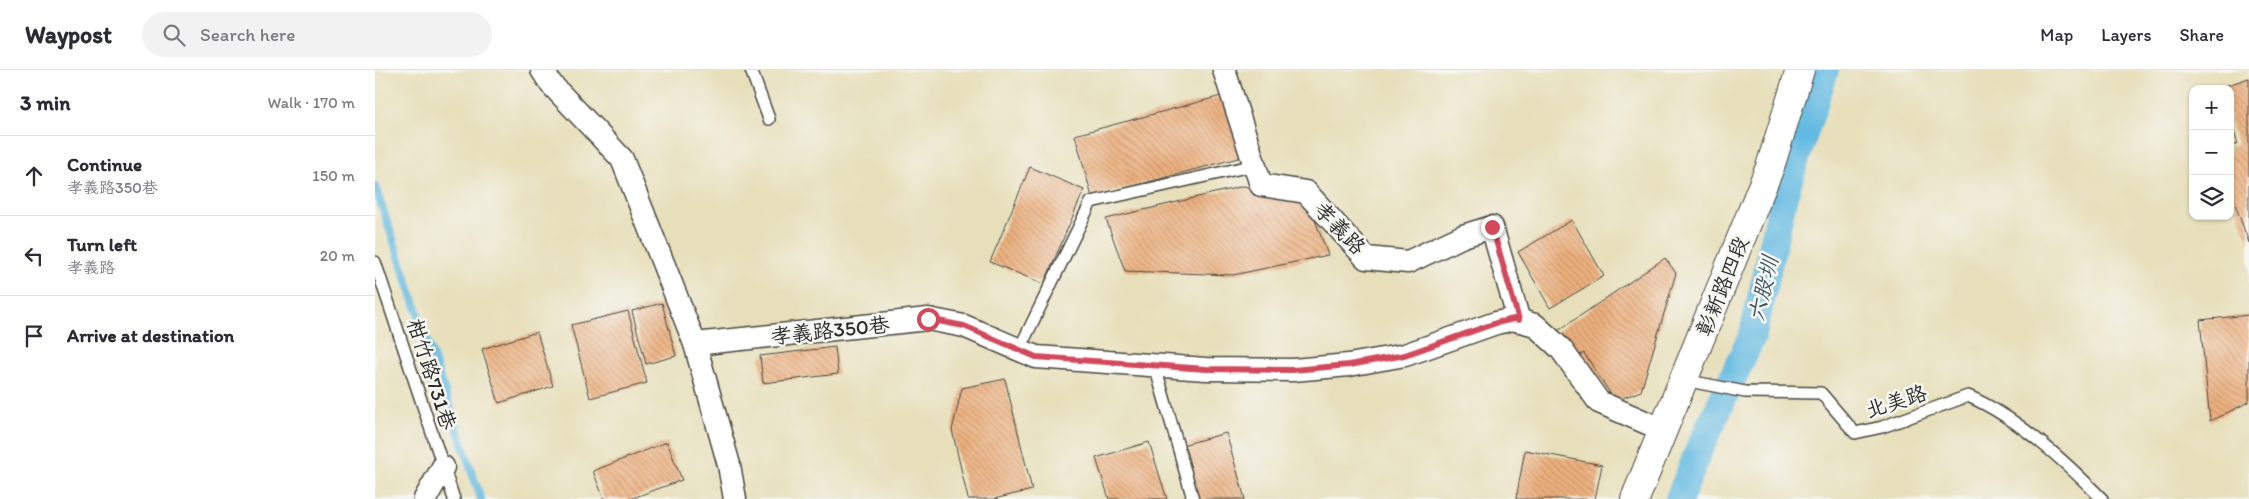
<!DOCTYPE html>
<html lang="en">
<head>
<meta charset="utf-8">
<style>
  body { margin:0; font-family:Itim,"LXGW WenKai TC",sans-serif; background:#f2f2f3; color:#2b2b33 }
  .controls { position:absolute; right:15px; top:15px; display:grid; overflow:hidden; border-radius:10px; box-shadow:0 1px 4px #0004 }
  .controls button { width:45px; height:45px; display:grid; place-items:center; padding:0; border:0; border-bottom:1px solid #e1e1e2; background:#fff; color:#2b2b33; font:25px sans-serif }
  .stop { position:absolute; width:15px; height:15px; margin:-11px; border:4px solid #d1495b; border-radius:50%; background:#fff }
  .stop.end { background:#d1495b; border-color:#fff; box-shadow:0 1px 5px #0008 }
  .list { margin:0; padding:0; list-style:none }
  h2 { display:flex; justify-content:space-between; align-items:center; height:65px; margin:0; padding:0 20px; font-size:21px }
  h2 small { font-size:16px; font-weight:400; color:#7c7c81 }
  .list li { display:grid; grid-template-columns:32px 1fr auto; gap:15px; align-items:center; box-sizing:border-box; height:80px; padding:0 20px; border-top:1px solid #e1e1e2 }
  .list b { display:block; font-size:19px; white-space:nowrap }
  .list p { margin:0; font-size:16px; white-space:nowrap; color:#7c7c81 }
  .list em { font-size:16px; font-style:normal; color:#7c7c81 }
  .icon { flex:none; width:28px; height:28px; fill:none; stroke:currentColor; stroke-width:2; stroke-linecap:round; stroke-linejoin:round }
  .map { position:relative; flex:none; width:1874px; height:429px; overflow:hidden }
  header { display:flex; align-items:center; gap:30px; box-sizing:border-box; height:70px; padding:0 25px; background:#fff; border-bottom:1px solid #e1e1e2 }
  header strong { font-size:24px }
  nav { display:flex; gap:28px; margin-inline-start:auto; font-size:18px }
  .search { width:350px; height:45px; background:#f2f2f3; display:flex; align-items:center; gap:12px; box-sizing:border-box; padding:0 18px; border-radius:28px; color:#7c7c81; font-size:19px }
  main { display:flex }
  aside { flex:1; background:#fff }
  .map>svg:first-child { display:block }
</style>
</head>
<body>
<header>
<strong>Waypost</strong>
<div class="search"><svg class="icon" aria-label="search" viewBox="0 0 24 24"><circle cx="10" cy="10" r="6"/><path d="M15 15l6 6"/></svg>Search here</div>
<nav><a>Map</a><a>Layers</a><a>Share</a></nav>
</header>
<main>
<aside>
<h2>3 min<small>Walk · 170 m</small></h2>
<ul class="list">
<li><svg class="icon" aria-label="ahead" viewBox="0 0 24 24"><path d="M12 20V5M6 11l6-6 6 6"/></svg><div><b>Continue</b><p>孝義路350巷</p></div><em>150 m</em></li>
<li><svg class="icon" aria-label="left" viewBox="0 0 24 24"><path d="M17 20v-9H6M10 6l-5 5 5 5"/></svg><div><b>Turn left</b><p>孝義路</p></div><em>20 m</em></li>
<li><svg class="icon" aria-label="arrive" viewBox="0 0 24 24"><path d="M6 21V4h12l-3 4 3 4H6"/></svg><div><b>Arrive at destination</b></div></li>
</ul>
</aside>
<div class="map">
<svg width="1874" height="429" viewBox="0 0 1874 429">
  <defs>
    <pattern id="building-back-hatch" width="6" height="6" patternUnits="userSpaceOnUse" patternTransform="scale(1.25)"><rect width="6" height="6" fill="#edb07e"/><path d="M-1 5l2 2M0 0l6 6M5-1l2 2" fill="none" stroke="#c08f67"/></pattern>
  </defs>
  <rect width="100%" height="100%" fill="#f6f6f2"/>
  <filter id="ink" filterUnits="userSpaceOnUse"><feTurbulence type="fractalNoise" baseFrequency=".02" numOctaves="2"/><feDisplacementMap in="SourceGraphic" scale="10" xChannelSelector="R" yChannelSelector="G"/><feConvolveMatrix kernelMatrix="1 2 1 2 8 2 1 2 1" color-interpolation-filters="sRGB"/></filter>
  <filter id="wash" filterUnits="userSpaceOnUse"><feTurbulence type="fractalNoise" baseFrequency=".0096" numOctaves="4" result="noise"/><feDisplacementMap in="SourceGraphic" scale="20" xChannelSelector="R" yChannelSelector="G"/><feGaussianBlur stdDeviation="1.12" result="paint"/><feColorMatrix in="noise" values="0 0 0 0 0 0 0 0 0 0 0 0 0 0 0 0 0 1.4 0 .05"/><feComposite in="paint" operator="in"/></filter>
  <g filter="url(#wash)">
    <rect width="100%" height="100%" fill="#e7dfba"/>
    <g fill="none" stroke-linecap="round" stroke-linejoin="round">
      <path stroke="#64bae1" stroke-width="8" d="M0,116L106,429"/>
      <path stroke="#64bae1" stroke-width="28" d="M1304,429L1324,380L1378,264L1409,125L1450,0"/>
    </g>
    <g id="blocks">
      <g fill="url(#building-back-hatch)">
        <path d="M1874,8V173L1855,120V77L1863,74L1855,51V19L1844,18Z"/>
        <path d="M850,25L867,87L717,127L700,65Z"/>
        <path d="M655,97L709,120L669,214L615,192Z"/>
        <path d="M869,116L934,134L953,185L858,205L750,201L731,149Z"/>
        <path d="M1197,150L1229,206L1175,238L1143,182Z"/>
        <path d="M1290,188L1301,203L1266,321L1240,331L1209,283L1191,292L1174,267Z"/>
        <path d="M287,233L301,286L271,294L257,241Z"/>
        <path d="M253,241L272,313L215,328L196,255Z"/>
        <path d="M1874,245V332L1835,351L1825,250Z"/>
        <path d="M162,262L178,316L124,333L107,279Z"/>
        <path d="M460,277L463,304L388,313L385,286Z"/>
        <path d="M630,309L657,420L619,429H593L577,360L587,318Z"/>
        <path d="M851,363L870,429H822L807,375Z"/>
        <path d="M292,372L307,410L255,429H229L218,401Z"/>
        <path d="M774,372L792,429H734L721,388Z"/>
        <path d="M1150,380L1227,395L1220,429H1141Z"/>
      </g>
    </g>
  </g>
  <g filter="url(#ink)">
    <use href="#blocks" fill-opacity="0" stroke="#474640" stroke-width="1"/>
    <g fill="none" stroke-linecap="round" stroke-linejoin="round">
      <g stroke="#474640" stroke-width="14">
        <g id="lane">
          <path d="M376,0L394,49"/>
          <path d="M0,192L79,429"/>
          <path d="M644,280L716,132L880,95"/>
          <path d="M780,296L818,429"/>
          <path d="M1309,310L1370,322L1446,323L1480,363L1507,357L1593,326C1642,347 1690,391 1727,429"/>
        </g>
      </g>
      <g stroke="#474640" stroke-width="25">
        <g id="street">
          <path d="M167,0L176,14L247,89L320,274L354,395L360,429"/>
          <path d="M849,0L886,115L931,122L991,188L1033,192L1088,166L1117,157L1144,251"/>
          <path d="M320,274L553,249L589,256L661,287L831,299L918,300L974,295L1030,285L1121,253L1139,249L1160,255L1186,279L1224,332L1288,360"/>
          <path d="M50,429L68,397"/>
        </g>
      </g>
      <g stroke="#474640" stroke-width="30">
        <path id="secondary" d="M1260,429L1395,97L1425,0"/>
      </g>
      <use href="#lane" stroke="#fff" stroke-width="11"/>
      <use href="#street" stroke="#fff" stroke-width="22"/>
      <use href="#secondary" stroke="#fff" stroke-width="28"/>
    </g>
  </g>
  <g fill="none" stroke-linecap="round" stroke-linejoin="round" filter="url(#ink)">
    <path stroke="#d1495b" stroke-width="6" d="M553,249L589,256L661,287L831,299L918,300L974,295L1030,285L1121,253L1139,249L1144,250L1117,157"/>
  </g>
  <g text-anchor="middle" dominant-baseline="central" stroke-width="5" stroke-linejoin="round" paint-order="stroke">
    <g font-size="21" fill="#2b2b2b" stroke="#f6f6f2">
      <text transform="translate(965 158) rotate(46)">孝義路</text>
      <text transform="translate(1347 216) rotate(-68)">彰新路四段</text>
      <text transform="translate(455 260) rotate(-6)">孝義路350巷</text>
      <text transform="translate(57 304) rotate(72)">柑竹路731巷</text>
      <text transform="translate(1521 331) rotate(-18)">北美路</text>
    </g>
    <g font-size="22" font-style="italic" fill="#3c5662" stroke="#f6f6f2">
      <text transform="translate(1388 219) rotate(-77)">六股圳</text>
    </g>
  </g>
</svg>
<div class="controls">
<button>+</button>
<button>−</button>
<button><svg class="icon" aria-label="layers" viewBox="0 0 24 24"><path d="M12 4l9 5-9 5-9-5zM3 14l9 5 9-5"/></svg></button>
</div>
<div class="stop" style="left:553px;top:249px"></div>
<div class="stop end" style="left:1117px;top:157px"></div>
</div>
</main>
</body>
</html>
